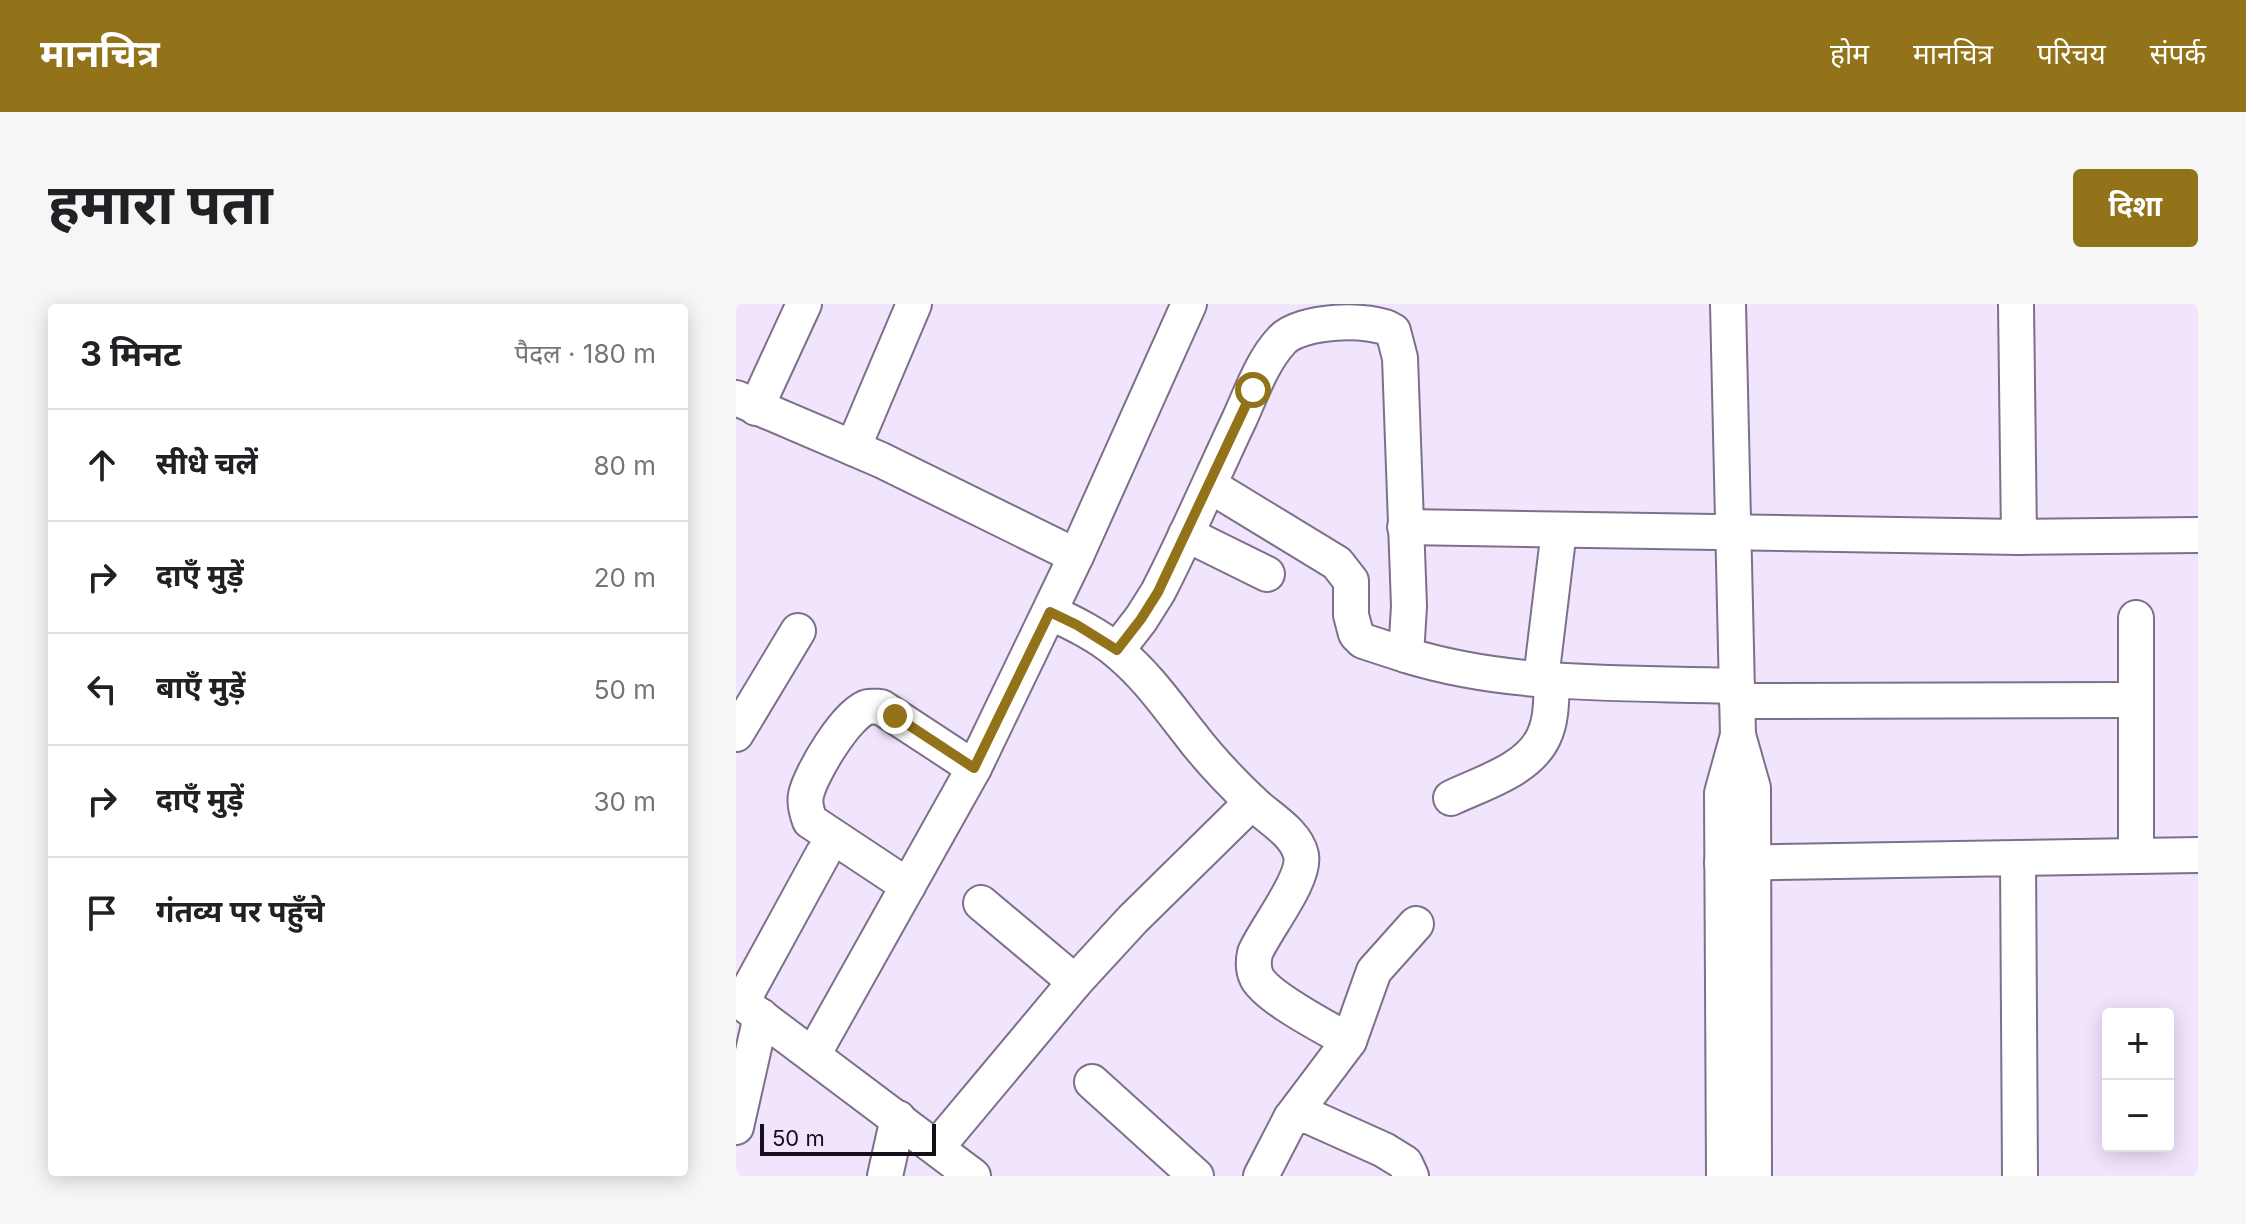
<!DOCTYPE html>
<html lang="hi">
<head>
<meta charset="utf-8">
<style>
  body { margin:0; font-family:Inter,"Noto Sans Devanagari",sans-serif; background:#f6f6f6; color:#202124 }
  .controls { position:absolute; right:24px; bottom:24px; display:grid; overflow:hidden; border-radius:8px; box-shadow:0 4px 20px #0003 }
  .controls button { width:72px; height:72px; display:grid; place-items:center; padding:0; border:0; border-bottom:2px solid #e0e0e0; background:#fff; color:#202124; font:40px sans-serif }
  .scale { position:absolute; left:24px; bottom:20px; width:176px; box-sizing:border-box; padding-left:8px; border:4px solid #140f18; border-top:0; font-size:22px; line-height:28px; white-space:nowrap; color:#140f18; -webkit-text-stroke:6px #f1e5fd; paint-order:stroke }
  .stop { position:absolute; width:24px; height:24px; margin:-18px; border:6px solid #93731a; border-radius:50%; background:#fff }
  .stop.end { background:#93731a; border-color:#fff; box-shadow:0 2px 8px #0008 }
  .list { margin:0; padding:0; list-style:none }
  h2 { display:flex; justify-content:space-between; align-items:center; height:104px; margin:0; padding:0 32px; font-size:34px }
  h2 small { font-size:26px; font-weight:400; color:#757577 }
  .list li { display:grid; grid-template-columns:52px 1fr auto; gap:24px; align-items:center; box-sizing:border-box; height:112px; padding:0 32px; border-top:2px solid #e0e0e0 }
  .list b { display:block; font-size:30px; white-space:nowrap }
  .list em { font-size:26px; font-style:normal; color:#757577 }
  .icon { flex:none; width:44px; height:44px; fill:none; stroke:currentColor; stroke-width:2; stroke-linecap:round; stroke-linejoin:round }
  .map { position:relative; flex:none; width:1462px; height:872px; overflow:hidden; border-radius:8px }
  header { display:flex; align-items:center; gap:48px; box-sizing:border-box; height:112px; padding:0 40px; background:#93731a; color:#fff }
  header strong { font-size:38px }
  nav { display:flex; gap:44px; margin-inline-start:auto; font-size:28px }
  .intro { display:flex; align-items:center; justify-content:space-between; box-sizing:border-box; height:192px; padding:0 48px }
  h1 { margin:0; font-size:56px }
  .button { padding:20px 36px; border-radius:8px; background:#93731a; color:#fff; font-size:28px; font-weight:700 }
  main { display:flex; gap:48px; padding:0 48px }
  aside { flex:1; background:#fff; border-radius:8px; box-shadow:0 4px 20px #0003 }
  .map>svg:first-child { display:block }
</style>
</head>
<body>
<header>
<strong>मानचित्र</strong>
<nav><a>होम</a><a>मानचित्र</a><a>परिचय</a><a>संपर्क</a></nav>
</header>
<div class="intro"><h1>हमारा पता</h1><a class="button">दिशा</a></div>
<main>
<aside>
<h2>3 मिनट<small>पैदल · 180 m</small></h2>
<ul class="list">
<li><svg class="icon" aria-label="ahead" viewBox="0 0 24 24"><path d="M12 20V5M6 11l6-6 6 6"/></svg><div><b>सीधे चलें</b></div><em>80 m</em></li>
<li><svg class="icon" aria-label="right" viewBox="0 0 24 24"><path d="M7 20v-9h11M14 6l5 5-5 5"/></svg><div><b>दाएँ मुड़ें</b></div><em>20 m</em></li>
<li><svg class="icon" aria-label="left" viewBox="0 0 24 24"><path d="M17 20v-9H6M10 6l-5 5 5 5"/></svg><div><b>बाएँ मुड़ें</b></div><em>50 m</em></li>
<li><svg class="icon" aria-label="right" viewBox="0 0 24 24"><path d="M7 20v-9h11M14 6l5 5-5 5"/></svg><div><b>दाएँ मुड़ें</b></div><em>30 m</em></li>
<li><svg class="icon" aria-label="arrive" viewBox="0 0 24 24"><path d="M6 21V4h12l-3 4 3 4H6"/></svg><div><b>गंतव्य पर पहुँचे</b></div></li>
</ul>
</aside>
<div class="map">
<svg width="1462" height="872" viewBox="0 0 1462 872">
  <rect width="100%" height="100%" fill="#f1e5fd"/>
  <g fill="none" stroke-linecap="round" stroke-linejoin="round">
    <g stroke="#7d708a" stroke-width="38">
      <g id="minor">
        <path d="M992,0L1002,431L1017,484L1018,872"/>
        <path d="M1280,0L1283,233"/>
        <path d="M0,94L145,156L340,252"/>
        <path d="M20,104L68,0"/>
        <path d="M117,144L178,0"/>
        <path d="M669,223L1283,233L1462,231"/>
        <path d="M450,230L531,270"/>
        <path d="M314,308C337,319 362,331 382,348C411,372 431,401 454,430C472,454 494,477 516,498C531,513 560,528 565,551C570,575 529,625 519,649C517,658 517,666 521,674C533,695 591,724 613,737L638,667L680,620"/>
        <path d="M1400,314V551"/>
        <path d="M381,346L405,315L422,288C451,232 476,173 503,116C515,90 526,57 546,36C564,16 635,13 657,27L664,54L673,302L670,351L627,337L620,330L615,311V277L601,259L473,181"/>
        <path d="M670,351C776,384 891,378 1001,382"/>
        <path d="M805,375L823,226"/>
        <path d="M1001,397L1400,396"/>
        <path d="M0,430L62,327"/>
        <path d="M715,494C746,479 793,466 808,432C816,415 815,394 816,376"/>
        <path d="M1282,554L1462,551"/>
        <path d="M986,559L1282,554L1284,872"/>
        <path d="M172,582L74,517C71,509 68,500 70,491C74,471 111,408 132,403C135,402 142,403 145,403L238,464"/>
        <path d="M339,678L397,615L516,498"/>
        <path d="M0,694L237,872"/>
        <path d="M6,698L87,550"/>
        <path d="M77,751L238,464L340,252L453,0"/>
        <path d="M356,778L460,872"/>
        <path d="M555,814L570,811L648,846L669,859L675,872"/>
        <path d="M0,823L25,712"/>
        <path d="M201,843L339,678L245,599"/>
        <path d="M149,872L162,814"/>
        <path d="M525,872L555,814L613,737"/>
        <path d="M988,872L986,489L1002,431"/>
      </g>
    </g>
    <use href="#minor" stroke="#fff" stroke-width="34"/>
  </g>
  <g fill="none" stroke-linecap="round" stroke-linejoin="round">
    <path stroke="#93731a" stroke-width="10" d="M159,412L238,464L314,308L341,321L381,346L405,315L422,288L517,86"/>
  </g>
</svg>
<div class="controls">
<button>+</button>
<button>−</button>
</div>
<div class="scale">50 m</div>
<div class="stop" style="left:517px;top:86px"></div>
<div class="stop end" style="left:159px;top:412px"></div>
</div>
</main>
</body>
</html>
